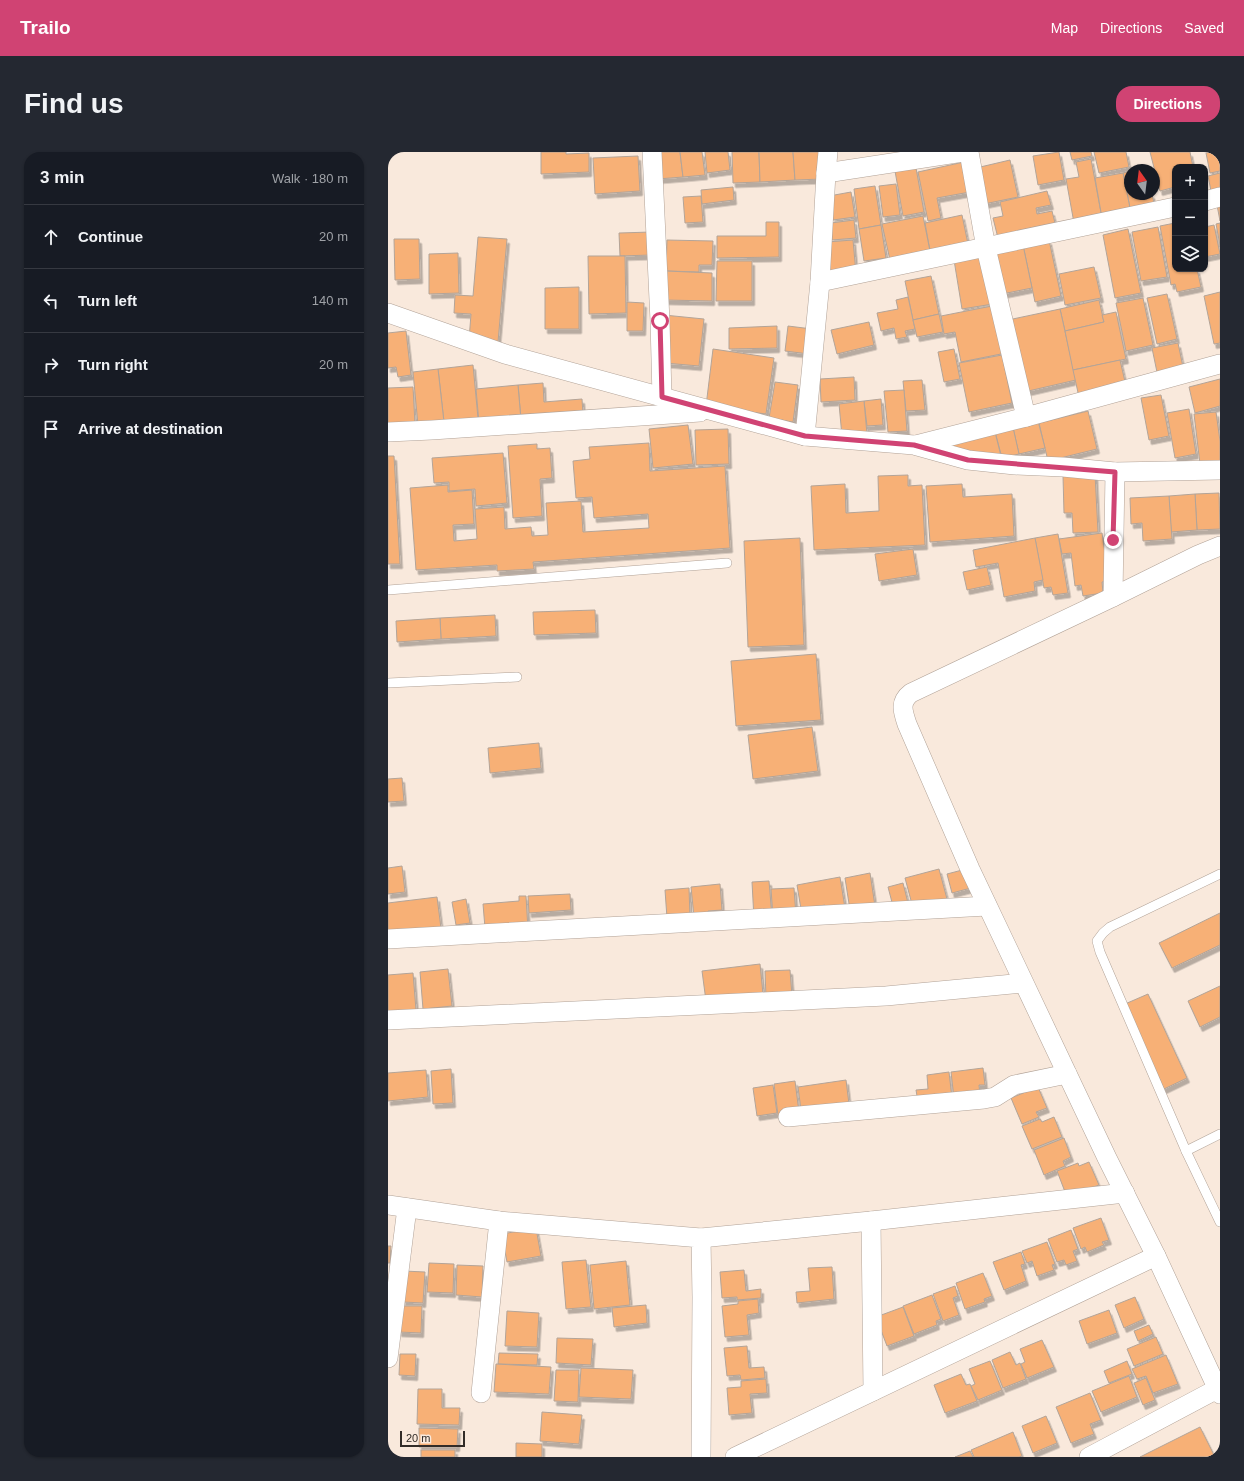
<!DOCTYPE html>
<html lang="en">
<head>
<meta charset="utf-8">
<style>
  body { margin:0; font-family:Arial,sans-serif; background:#242831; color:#f1f3f6 }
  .controls { position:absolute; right:12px; top:12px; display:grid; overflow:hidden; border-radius:8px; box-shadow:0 1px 3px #0004 }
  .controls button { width:36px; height:36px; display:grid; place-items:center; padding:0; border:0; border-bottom:1px solid #363941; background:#171b24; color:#f1f3f6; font:20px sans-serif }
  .compass { position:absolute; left:736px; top:12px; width:36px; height:36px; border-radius:50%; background:#171b24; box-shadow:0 1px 3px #0004; rotate:346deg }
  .scale { position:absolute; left:12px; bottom:10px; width:65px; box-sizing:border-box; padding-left:4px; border:2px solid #322c28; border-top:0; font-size:11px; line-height:14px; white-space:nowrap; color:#322c28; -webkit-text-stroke:3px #f9e9dc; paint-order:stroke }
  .stop { position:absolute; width:12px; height:12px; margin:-9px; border:3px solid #d04373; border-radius:50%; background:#fff }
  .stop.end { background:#d04373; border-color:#fff; box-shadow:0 1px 4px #0008 }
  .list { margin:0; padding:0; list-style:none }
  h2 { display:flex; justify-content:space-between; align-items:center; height:52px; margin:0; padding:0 16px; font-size:17px }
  h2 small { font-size:13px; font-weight:400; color:#9ea1a6 }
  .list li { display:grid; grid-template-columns:26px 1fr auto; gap:12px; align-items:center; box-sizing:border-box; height:64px; padding:0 16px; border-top:1px solid #363941 }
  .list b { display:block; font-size:15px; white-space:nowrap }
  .list em { font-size:13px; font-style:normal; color:#9ea1a6 }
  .icon { flex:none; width:22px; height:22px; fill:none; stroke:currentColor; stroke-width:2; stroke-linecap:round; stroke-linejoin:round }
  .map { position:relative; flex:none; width:832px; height:1305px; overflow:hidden; border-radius:16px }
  header { display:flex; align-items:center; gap:24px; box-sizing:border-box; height:56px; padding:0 20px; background:#d04373; color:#fff }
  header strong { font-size:19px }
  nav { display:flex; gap:22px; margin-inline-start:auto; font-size:14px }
  .intro { display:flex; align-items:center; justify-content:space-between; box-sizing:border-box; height:96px; padding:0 24px }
  h1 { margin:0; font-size:28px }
  .button { padding:10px 18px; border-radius:16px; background:#d04373; color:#fff; font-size:14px; font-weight:700 }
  main { display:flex; gap:24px; padding:0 24px }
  aside { flex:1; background:#171b24; border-radius:16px; box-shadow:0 1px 3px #0004 }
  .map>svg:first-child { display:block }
</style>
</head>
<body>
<header>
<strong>Trailo</strong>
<nav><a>Map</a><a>Directions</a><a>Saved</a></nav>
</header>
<div class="intro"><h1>Find us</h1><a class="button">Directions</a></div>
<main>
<aside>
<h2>3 min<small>Walk · 180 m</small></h2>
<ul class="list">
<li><svg class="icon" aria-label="ahead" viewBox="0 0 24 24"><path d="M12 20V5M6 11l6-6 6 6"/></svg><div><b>Continue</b></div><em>20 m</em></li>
<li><svg class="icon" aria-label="left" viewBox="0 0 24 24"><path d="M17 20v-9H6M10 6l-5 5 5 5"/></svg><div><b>Turn left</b></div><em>140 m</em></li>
<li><svg class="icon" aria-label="right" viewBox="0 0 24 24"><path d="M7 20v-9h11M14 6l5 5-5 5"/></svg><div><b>Turn right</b></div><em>20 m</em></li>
<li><svg class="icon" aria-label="arrive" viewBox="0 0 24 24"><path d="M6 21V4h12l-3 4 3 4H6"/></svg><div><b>Arrive at destination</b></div></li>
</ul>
</aside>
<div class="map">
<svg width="832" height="1305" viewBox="0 0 832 1305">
  <defs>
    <filter id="shadow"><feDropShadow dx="2.5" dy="4.5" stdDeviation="0" flood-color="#0004"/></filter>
  </defs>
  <rect width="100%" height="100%" fill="#f9e9dc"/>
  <g fill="#f7b076" stroke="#b3a498" filter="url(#shadow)">
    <path d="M153,0H178V2L201,1V20L153,22Z"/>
    <path d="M267,0H292L295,25L270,27Z"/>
    <path d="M292,0H314L317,23L295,25Z"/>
    <path d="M317,0H340L342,18L319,21Z"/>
    <path d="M344,0H371L372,30L345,31Z"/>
    <path d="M371,0H405L407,28L372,30Z"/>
    <path d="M405,0H434L435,27L407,28Z"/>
    <path d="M671,0L676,28L650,33L645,4Z"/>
    <path d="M682,0H703L704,4L684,8Z"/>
    <path d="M706,0H738L741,15L711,21Z"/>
    <path d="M762,0H802L805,15H787V35L772,39Z"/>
    <path d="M823,0H832V19L822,21L818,1Z"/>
    <path d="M250,4L252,39L207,42L205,6Z"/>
    <path d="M703,7L714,66L686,71L678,27L691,25L688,10Z"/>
    <path d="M622,8L630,45L596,52L588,16Z"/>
    <path d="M576,10L582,40L549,46L553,66L540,69L530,20Z"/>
    <path d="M528,16L536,60L515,64L507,19Z"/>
    <path d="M742,19V42H764L767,56L743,61L735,21Z"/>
    <path d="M735,21L743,61L714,66L707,26Z"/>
    <path d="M832,21V42L824,44L820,24Z"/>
    <path d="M508,32L512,63L495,65L491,34Z"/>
    <path d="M487,34L493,73L471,77L466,37Z"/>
    <path d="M345,35L346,48L314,52L313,38Z"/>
    <path d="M659,39L663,53L648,56L649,62L664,59L668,75L610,86L605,66L615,64L612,50Z"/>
    <path d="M463,40L467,65L445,68L441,44Z"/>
    <path d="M313,44L315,70L297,71L295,45Z"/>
    <path d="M832,52V69L829,53Z"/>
    <path d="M574,63L580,92L542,99L537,71Z"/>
    <path d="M535,64L542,99L502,108L494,72Z"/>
    <path d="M466,68L468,86L444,88L443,71Z"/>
    <path d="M378,70H391V105L329,106V84H378Z"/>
    <path d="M787,71V117H809L813,135L789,140L787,132L783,133L772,74Z"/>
    <path d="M832,71V93L828,72Z"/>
    <path d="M493,73L498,106L476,109L471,77Z"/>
    <path d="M826,73L832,102L817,105V75Z"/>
    <path d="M770,75L779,125L753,129L744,80Z"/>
    <path d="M740,77L753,141L727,146L715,83Z"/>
    <path d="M263,80V103L232,104L231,81Z"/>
    <path d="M90,85L119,87L110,190L81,188L83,162L66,161L67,143L85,144Z"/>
    <path d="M6,87H31L32,127L7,128Z"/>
    <path d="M279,88L325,89L324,113H311V120L278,119Z"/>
    <path d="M465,88L468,121L442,123L439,90Z"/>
    <path d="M661,88L673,144L647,150L635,93Z"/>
    <path d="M635,93L644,136L614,142L605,99Z"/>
    <path d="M70,101L71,141L41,142V102Z"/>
    <path d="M596,103L605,152L574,157L566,108Z"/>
    <path d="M200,104H237L238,161L201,162Z"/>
    <path d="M329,109H364V149H328Z"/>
    <path d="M706,115L713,146L677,153L671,122Z"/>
    <path d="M278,119L324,121V149L277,148Z"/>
    <path d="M543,124L551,162L525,168L517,129Z"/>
    <path d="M191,135V177H157V136Z"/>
    <path d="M832,140V191L826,192L816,144Z"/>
    <path d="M779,142L789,187L769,192L759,146Z"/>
    <path d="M520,145L527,177L517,179L519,185L508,187L506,176L493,179L489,161L510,157L508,148Z"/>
    <path d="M755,146L765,193L738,199L728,151Z"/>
    <path d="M711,148L716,170L677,179L672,157Z"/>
    <path d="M239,150L256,151L255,179H239Z"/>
    <path d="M609,153L618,201L573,210L567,180L556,182L553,164Z"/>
    <path d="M672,157L688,228L636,240L620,168Z"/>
    <path d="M728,160L738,207L685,218L677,179L716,170L714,163Z"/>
    <path d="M551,162L555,180L529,185L525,168Z"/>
    <path d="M276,163L316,167L311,214L277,211Z"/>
    <path d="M481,170L486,193L449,202L443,178Z"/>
    <path d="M389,174V196L341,197V176Z"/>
    <path d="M400,174L424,177L421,202L397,199Z"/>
    <path d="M18,179L23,223L10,225L8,215L0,216V181Z"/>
    <path d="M790,191L796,220L770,225L764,196Z"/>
    <path d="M325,197L386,206L378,262L318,254Z"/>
    <path d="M566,197L572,227L556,230L550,200Z"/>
    <path d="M614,203L624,251L581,260L571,211Z"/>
    <path d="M732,208L738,234L691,245L685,218Z"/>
    <path d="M85,213L90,266L56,270L50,217Z"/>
    <path d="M50,217L56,270L30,273L25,220Z"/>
    <path d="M466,225L467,248L433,250L432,227Z"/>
    <path d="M832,227V254L807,261L801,235Z"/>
    <path d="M534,228L537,258L518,259L515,229Z"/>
    <path d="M387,230L410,233L405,270L381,266Z"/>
    <path d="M155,231L156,250L194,247L195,262L133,268L130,233Z"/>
    <path d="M130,233L133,268L91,271L88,237Z"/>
    <path d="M25,235L27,272L0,274V236Z"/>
    <path d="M516,238L519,279L500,280L496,239Z"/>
    <path d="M773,243L781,284L761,288L753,246Z"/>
    <path d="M493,247L495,273L479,274L476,249Z"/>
    <path d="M476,249L479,282L454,284L451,252Z"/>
    <path d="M801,257L808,302L787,306L779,261Z"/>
    <path d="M700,259L709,297L660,309L651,271Z"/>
    <path d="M828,260L832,289V309L812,312L806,262Z"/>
    <path d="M649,265L657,296L631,302L624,271Z"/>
    <path d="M624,271L631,302L614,306L606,276Z"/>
    <path d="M300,273L305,312L265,316L261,277Z"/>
    <path d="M606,276L613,304L553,298Z"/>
    <path d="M340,277L341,312L308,313L307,278Z"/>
    <path d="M261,291L262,319L337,314L342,396L145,410L146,417L109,419V413L28,418L22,336L60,333V340L84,338L86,372L65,373L66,389L89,387L87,357L116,355L117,377L143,375L144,384L160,383L158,351L193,349L195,380L261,376L260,362L206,366L204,345L188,346L185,309L202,307L201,295Z"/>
    <path d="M149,292V297L162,296L164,326L152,327L154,364L125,366L120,294Z"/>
    <path d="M115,301L119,351L88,354L87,337L61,339V330L46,331L44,306Z"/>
    <path d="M0,304H6L12,412H0Z"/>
    <path d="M707,322L710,380L685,381L684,361H676L675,324Z"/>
    <path d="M520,323V334L534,333L537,393L426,398L423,334L457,332L458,361L491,359L490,324Z"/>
    <path d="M574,332L575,345L624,342L626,384L542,390L538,334Z"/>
    <path d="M831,341L832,377L809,378L807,342Z"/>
    <path d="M807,342L809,378L783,380L781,344Z"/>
    <path d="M781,344L784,387L755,389L754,371L743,372L742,346Z"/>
    <path d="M714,381L721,429L714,430L715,441L695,444L693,433L687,434L683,401L674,402L671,387Z"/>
    <path d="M670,382L680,441L665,443L663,435L656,436L647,386Z"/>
    <path d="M412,386L416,493L360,495L356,389Z"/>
    <path d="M647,386L655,428L646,430L647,439L616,445L610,411L588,415L585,398Z"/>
    <path d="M525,397L529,423L491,429L487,402Z"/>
    <path d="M599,415L603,433L579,438L575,420Z"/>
    <path d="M207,458L208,481L146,483L145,460Z"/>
    <path d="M107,463L108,484L53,487L52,466Z"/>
    <path d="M52,466L53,487L9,490L8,469Z"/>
    <path d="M428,502L433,568L348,574L343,509Z"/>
    <path d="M424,575L430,619L365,627L360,583Z"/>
    <path d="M151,591L153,616L102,621L100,596Z"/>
    <path d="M14,626L16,649L0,650V627Z"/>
    <path d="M14,714L17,740L0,742V716Z"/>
    <path d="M551,717L559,747L525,756L517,726Z"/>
    <path d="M578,717L583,736L564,741L559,722Z"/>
    <path d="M482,721L487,754L462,758L457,726Z"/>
    <path d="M452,725L457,756L438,759L437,753L413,757L409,733Z"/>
    <path d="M381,729L384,765L366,767L364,730Z"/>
    <path d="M515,731L521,755L506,758L500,735Z"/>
    <path d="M332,732L334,758L320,759L321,764L306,765L303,735Z"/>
    <path d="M301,736L302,764L279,766L277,738Z"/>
    <path d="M406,736L408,764L385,765L383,737Z"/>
    <path d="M182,742L183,758L141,761L140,744Z"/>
    <path d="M131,744H138L140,778L97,776L95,752L131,749Z"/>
    <path d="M49,745L53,776L0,782V751Z"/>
    <path d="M78,747L82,771L68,773L64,750Z"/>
    <path d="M832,761V793L784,816L771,791Z"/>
    <path d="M372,812L375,842L318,849L314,819Z"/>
    <path d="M60,817L64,854L35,857L32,820Z"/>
    <path d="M402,818L404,844L378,846L377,819Z"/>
    <path d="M25,821L28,858L0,861V823Z"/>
    <path d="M832,834V865L812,875L800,849Z"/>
    <path d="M760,842L799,926L776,937L737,852Z"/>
    <path d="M595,916L597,933H591L592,943L566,946L563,920Z"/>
    <path d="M63,917L65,951L45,952L43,919Z"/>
    <path d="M38,918L40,945L0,949V921Z"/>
    <path d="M561,920L564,946L530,950L528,938L540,937L539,923Z"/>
    <path d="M458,928L461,952L413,958L410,935Z"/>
    <path d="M407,929L411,960L390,963L386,932Z"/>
    <path d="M385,933L389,961L369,964L365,936Z"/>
    <path d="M650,935L659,956L648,960L651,965L634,972L623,946Z"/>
    <path d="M666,965L674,985L644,997L634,974L652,967L654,970Z"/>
    <path d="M676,986L683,1005L675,1009L677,1014L656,1023L646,998Z"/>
    <path d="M701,1010L711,1033L679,1045L669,1019L690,1011L691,1014Z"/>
    <path d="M713,1066L721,1088L714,1090L716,1093L699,1100L697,1095L693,1097L685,1076Z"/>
    <path d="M148,1076L153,1104L119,1110L114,1082Z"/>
    <path d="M683,1078L690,1097L685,1099L689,1109L678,1113L676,1108L669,1110L660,1087Z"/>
    <path d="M659,1090L667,1112L664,1113L666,1118L649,1124L644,1109L639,1111L634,1099Z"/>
    <path d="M0,1094H3L2,1111H0Z"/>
    <path d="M633,1100L637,1112L633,1113L638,1129L616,1138L605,1110Z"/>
    <path d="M198,1108L203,1155L178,1157L174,1110Z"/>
    <path d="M238,1109L242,1153L206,1157L202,1113Z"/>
    <path d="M41,1111L66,1112L65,1141L39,1140Z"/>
    <path d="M69,1113L95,1114L94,1145L68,1143Z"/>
    <path d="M444,1115L446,1147L409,1151L408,1140L422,1139L420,1116Z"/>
    <path d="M356,1118L358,1139L373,1137V1146L349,1148V1145L334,1146L332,1120Z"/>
    <path d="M16,1119L37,1120L35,1151L15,1150Z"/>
    <path d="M595,1121L604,1144L596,1147L597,1150L577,1157L568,1131Z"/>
    <path d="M567,1134L570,1144L565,1146L571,1163L555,1169L545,1142Z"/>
    <path d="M544,1143L553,1167L548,1169L549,1173L526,1182L515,1154Z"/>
    <path d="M747,1145L756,1167L736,1176L727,1153Z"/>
    <path d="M370,1147L371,1161L359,1163L361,1183L337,1185L334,1154L350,1152V1149Z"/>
    <path d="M258,1153L259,1171L226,1175L224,1156Z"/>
    <path d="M12,1154H34L33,1181L11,1180Z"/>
    <path d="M515,1155L526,1184L499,1194L488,1165Z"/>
    <path d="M721,1158L729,1181L699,1192L691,1169Z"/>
    <path d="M119,1159L151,1161L149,1195L117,1194Z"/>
    <path d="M761,1173L765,1182L750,1189L746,1179Z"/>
    <path d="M768,1185L775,1202L746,1214L739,1197Z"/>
    <path d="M169,1186L205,1187L203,1213L168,1211Z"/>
    <path d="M654,1188L666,1215L639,1226L633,1212L637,1210L632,1197Z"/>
    <path d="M359,1194L361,1216L376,1215L377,1226L353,1228L352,1223L339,1224L336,1196Z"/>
    <path d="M622,1200L628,1213L632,1211L638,1227L615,1236L604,1208Z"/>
    <path d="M111,1201L150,1202L149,1213L110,1212Z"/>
    <path d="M12,1202H28L27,1224L11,1223Z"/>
    <path d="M778,1203L790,1232L765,1241L758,1224L749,1227L744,1217Z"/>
    <path d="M602,1209L614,1238L590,1248L583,1234L587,1232L581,1217Z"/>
    <path d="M739,1209L744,1222L721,1231L716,1219Z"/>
    <path d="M108,1212L163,1215L161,1242L106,1240Z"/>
    <path d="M193,1216L245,1218L243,1247L191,1245Z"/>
    <path d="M168,1218H191L190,1250L166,1249Z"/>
    <path d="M573,1222L578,1233L582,1232L589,1249L557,1261L546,1233Z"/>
    <path d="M741,1224L749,1245L713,1260L704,1239Z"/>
    <path d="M758,1226L767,1248L755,1253L746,1231Z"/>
    <path d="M378,1227L379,1241L362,1242L364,1261L341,1263L339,1236L353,1235V1229Z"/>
    <path d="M30,1237H54V1256H72L71,1273L29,1272Z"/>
    <path d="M702,1241L713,1268L702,1272L706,1282L683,1291L668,1255Z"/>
    <path d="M154,1260L194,1263L191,1292L152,1289Z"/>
    <path d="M658,1264L669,1291L645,1301L634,1274Z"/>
    <path d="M812,1275L827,1305H752Z"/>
    <path d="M31,1276L70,1277L69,1295H31Z"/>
    <path d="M625,1280L634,1304L631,1305H586L583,1298Z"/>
    <path d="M128,1291L154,1292V1305H128Z"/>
    <rect x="33" y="1298" width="34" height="7"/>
    <path d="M582,1299L585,1305H567Z"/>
  </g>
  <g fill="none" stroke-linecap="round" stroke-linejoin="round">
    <g stroke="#b1a297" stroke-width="10">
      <g id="service">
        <path d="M0,438L339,411"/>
        <path d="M0,531L129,525"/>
        <path d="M832,722L722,775L715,781L709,789L712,800L798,999L832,1070"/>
        <path d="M798,999L832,982"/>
      </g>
    </g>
    <g stroke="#b1a297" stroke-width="20">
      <g id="minor">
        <path d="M264,0L272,169L274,245"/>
        <path d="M581,0L598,96L638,265"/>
        <path d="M438,21L575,0"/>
        <path d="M817,49L832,45"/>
        <path d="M432,130L787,55"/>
        <path d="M0,161L117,202L417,284L526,293L580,308L627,313L675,315L727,320L832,318"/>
        <path d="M0,280L44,278L312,260"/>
        <path d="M417,284L432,130L438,21L440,0"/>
        <path d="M528,293L638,265L832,212"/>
        <path d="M832,394L810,403L725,445L523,541C511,550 515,560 519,572L582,717L719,1006L768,1104L832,1242"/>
        <path d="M725,445L727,320"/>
        <path d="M0,787L599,754"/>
        <path d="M0,868L498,844L635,831"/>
        <path d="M400,965L596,947L607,945L626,933L679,922"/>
        <path d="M0,1053L111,1069L313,1086L314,1145L313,1305"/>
        <path d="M483,1069L485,1239"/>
        <path d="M313,1086L483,1069L737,1041"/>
        <path d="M0,1206L19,1056"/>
        <path d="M93,1241L111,1069"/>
        <path d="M347,1305L768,1104"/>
        <path d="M701,1305L829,1237"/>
      </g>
    </g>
    <use href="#service" stroke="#fff" stroke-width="9"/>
    <use href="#minor" stroke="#fff" stroke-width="19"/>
  </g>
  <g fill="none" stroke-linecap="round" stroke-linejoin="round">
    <path stroke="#d04373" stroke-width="5" d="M272,169L274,245L417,284L526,293L580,308L727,320L725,388"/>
  </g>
</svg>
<div class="controls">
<button>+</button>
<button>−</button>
<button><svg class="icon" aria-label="layers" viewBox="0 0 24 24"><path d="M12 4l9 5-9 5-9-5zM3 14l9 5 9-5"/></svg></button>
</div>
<svg class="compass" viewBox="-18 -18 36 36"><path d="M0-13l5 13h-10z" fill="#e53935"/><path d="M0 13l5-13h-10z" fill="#9ea1a6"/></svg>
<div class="scale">20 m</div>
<div class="stop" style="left:272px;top:169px"></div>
<div class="stop end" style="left:725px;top:388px"></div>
</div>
</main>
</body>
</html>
